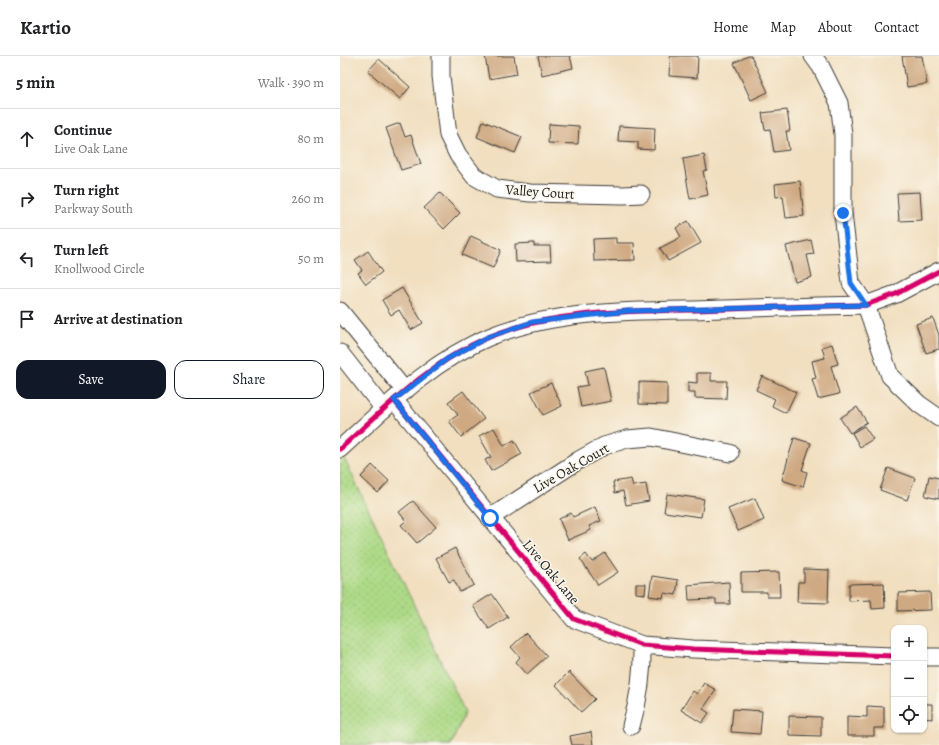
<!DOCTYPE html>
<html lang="en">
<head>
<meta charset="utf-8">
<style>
  body { margin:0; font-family:Alegreya,serif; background:#f2f2f2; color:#202124 }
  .controls { position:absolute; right:12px; bottom:12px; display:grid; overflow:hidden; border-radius:8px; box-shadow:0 1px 3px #0004 }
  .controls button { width:36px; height:36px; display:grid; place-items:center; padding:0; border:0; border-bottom:1px solid #e0e0e0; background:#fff; color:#202124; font:20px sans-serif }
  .stop { position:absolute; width:12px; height:12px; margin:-9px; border:3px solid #1a73e8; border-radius:50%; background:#fff }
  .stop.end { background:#1a73e8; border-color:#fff; box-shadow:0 1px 4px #0008 }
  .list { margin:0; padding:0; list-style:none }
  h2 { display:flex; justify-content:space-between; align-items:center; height:52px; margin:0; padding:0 16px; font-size:17px }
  h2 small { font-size:13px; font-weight:400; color:#757577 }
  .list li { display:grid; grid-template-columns:26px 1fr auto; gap:12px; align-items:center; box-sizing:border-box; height:60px; padding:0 16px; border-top:1px solid #e0e0e0 }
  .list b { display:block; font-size:15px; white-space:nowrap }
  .list p { margin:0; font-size:13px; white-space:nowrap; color:#757577 }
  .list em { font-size:13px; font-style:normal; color:#757577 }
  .actions { display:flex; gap:8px; padding:12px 16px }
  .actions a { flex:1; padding:9px 0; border:1px solid #111827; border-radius:12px; text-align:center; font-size:14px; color:#111827 }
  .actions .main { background:#111827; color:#fff }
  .icon { flex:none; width:22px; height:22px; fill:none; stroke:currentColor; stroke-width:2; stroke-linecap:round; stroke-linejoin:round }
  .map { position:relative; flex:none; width:599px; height:689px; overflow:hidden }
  header { display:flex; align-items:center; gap:24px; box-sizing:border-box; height:56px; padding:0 20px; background:#fff; border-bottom:1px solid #e0e0e0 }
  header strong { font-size:19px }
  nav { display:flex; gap:22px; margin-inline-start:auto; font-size:14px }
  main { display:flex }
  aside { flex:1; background:#fff }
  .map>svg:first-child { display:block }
</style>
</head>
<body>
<header>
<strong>Kartio</strong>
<nav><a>Home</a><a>Map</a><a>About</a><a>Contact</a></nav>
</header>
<main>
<aside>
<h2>5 min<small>Walk · 390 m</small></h2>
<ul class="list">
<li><svg class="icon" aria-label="ahead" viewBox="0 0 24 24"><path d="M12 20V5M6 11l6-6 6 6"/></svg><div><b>Continue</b><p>Live Oak Lane</p></div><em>80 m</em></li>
<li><svg class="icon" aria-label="right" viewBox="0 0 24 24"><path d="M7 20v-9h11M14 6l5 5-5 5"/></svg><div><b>Turn right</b><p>Parkway South</p></div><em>260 m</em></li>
<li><svg class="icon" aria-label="left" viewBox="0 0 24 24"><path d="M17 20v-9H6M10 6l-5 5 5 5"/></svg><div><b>Turn left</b><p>Knollwood Circle</p></div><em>50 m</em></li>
<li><svg class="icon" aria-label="arrive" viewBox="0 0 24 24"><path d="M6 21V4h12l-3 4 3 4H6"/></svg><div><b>Arrive at destination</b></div></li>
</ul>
<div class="actions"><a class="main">Save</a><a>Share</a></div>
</aside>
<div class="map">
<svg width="599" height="689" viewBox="0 0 599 689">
  <defs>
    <pattern id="park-dots" width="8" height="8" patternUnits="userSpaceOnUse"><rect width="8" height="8" fill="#adda87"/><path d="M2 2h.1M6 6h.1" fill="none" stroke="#94ba74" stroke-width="1.8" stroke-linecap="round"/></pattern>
  </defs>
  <rect width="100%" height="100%" fill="#fbf7ec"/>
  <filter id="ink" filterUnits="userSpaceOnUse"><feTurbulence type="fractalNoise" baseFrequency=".025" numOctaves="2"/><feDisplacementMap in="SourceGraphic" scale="8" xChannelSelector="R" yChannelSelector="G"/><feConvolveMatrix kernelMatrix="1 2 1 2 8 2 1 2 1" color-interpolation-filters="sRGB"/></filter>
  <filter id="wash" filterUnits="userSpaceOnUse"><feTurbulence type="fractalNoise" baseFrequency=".012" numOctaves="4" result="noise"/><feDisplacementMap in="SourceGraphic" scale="16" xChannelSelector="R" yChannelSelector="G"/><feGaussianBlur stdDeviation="0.9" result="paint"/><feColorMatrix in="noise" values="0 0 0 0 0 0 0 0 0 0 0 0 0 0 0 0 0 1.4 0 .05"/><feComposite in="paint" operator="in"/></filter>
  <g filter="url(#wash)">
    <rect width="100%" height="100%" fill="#f1dfc0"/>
    <path fill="url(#park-dots)" stroke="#647b52" d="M2,398L125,656L111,689H0V400Z"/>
    <g id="blocks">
      <g fill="#cfa982">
        <path d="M145,0H174L177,18L149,23Z"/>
        <path d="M198,0H230L233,12L202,19Z"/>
        <path d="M330,0H358L357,22L329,20Z"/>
        <path d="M408,0H411L428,36L411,44L394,7Z"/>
        <path d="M562,0H582L587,28L567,31Z"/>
        <path d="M39,3L70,31L60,43L28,15Z"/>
        <path d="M447,54L450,75H446L449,94L434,96L430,73L425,74L422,57Z"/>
        <path d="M143,65L182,81L175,97L137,81Z"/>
        <path d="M60,67L65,81L71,79L81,108L61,114L46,72Z"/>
        <path d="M209,68L239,70L238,88L208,87Z"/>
        <path d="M279,70L315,72L314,94L298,93V86L278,85Z"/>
        <path d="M364,99L367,114L363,115L368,139L350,143L343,103Z"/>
        <path d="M460,125L464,160L446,162L443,140L436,141L435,128Z"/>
        <path d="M580,136L582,164L559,165L557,137Z"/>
        <path d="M100,137L120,157L104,173L84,152Z"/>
        <path d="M348,165L361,187L328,205L320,192L341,181L336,172Z"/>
        <path d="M131,180L161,194L153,212L122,199Z"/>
        <path d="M276,182V187H294L295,204L254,205L253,183Z"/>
        <path d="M471,184L474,198L467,199L472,221L455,226L446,190Z"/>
        <path d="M194,187V190H210L211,205L176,206L175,188Z"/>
        <path d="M28,195L42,216L26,228L18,217L22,214L15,204Z"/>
        <path d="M62,232L83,267L71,274L59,254L51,259L42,244Z"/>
        <path d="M593,262L599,279V293L586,297L576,268Z"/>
        <path d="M492,288L498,308L491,310L499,338L478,343L472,323L476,322L472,305L485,302L482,291Z"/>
        <path d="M264,311L271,345L241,351L237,331L248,329L245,315Z"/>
        <path d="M357,317H371V325H387L386,343L355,342V336H348V326L357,327Z"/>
        <path d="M422,320L456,336L446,357L432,350L435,343L416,334Z"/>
        <path d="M299,326L327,327V349L299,348Z"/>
        <path d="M211,327L222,350L203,359L191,336Z"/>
        <path d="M123,335L144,363L121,381L109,365L118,359L108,346Z"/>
        <path d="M517,351L527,366L510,377L500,362Z"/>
        <path d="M524,370L533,383L520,391L512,377Z"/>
        <path d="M154,372L164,390L174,384L182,398L151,415L145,404L151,401L139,380Z"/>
        <path d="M454,382L471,387L462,414L467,416L463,431L442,424Z"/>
        <path d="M32,409L49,425L38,437L21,421Z"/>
        <path d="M548,412L575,422L567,444L540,434Z"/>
        <path d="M589,420L599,422V443L585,440Z"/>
        <path d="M291,423L293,430L306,428L309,445L286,449L283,435L275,437L273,426Z"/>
        <path d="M327,438L364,443L361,461L324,456Z"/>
        <path d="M415,442L424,464L398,475L388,453Z"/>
        <path d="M73,445L96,471L77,487L61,469L66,465L59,456Z"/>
        <path d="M255,451L261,465L249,470L251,474L228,484L219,463L231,457L233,461Z"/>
        <path d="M115,492L134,529L120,536L114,524L109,526L96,502Z"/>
        <path d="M265,497L278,516L258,529L240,503L246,498L252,506Z"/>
        <path d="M464,513L489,514L488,547L457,546L458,526H464Z"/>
        <path d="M439,516L440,541H427V536H401V517Z"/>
        <path d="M312,520L338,524L336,539L324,537L323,542L309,540Z"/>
        <path d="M389,526L390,548H376V543L349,544L348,529Z"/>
        <path d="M544,527L545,552L532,553L531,544L509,545V528Z"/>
        <path d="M296,528H306L305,538L296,537Z"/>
        <path d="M590,536L591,554L558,555V537Z"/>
        <path d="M152,538L168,561L149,573L133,550Z"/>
        <path d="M186,577L207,600L187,618L176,606L180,601L171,591Z"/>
        <path d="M229,616L255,643L241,656L216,629Z"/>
        <path d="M364,627L376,634L363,653L369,657L362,667L341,654L353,635L357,638Z"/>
        <path d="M584,648H592V663L584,662Z"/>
        <path d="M527,650L544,651V672H534V680H507V660L527,661Z"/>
        <path d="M393,653L422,655L420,678L391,676Z"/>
        <path d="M449,660L481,661V680L449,679Z"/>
        <path d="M251,676L253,689H232L230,680Z"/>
      </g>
    </g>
  </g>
  <g filter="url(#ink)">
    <use href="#blocks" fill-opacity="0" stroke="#3c3935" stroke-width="1"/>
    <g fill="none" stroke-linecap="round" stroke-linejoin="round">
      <g stroke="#3c3935" stroke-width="19">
        <g id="minor">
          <path d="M101,0V20L108,79L118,99L134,120L157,133L190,137L283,139L301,138"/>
          <path d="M473,0L481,11L499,47L503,78V157L511,227L526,249L550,320L579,348L599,362"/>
          <path d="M0,255L65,335"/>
          <path d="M0,297L44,353"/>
          <path d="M54,344L234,563L302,589L353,593L554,600"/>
          <path d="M0,393C45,352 91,305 149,281C211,255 287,255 354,254C411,252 469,250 526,249L556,238L599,215"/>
          <path d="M150,462L239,404L264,390L287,383L311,381L390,397"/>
          <path d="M584,601H599"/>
          <path d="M291,670C299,643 303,618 302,589"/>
        </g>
      </g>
      <use href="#minor" stroke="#fff" stroke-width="17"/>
      <g stroke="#fbf7ec" stroke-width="8">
        <g id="cycleway">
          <path d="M54,344L234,563L302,589L353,593L554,600"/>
          <path d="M0,393C45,352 91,305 149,281C211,255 287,255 354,254C411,252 469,250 526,249L556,238L599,215"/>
        </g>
      </g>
      <use href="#cycleway" stroke="#d6006c" stroke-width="5"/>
    </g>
  </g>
  <g fill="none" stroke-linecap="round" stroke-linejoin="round" filter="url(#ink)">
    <path stroke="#1a73e8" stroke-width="5" d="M150,462L54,344L107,303L148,281L192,266L288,255L526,249L511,227L503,157"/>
  </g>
  <g text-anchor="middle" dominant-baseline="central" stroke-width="3" stroke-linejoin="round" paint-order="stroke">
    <g font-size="14" fill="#1c1c1c" stroke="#fbf7ec">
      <text transform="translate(200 136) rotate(4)">Valley Court</text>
      <text transform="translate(231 412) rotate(-30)">Live Oak Court</text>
      <text transform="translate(211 516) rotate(50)">Live Oak Lane</text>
    </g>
  </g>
</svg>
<div class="controls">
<button>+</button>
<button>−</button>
<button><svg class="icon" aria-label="locate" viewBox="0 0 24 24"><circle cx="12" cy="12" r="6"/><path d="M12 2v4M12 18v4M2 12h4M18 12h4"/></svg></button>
</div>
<div class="stop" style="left:150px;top:462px"></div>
<div class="stop end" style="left:503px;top:157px"></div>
</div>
</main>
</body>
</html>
